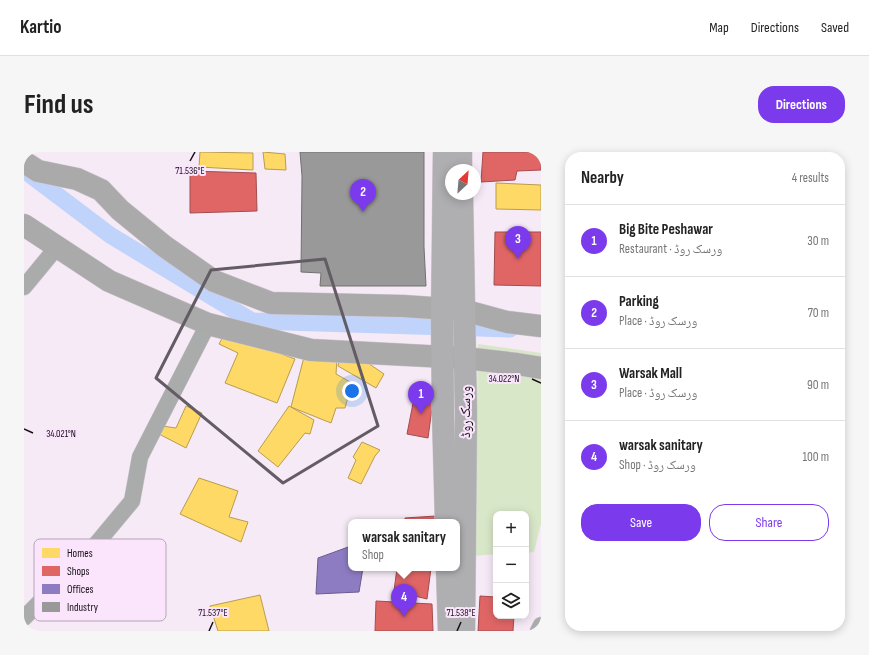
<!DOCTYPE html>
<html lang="en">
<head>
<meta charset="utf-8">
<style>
  body { margin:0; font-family:"Sofia Sans Condensed","Noto Naskh Arabic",sans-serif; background:#f6f6f6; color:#222 }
  .controls { position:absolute; right:12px; bottom:12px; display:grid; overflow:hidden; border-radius:8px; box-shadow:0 2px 10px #0003 }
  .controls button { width:36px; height:36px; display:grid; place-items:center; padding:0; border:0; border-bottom:1px solid #e0e0e0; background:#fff; color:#222; font:20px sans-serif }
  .compass { position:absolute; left:421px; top:12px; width:36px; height:36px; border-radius:50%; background:#fff; box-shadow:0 2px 10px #0003; rotate:26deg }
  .you { position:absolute; left:328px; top:239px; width:14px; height:14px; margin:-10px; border:3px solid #fff; border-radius:50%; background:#1a73e8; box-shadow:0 0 0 6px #1a73e833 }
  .badge { display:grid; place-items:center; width:26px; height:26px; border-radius:50%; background:#7c3aed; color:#fff; font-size:13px; font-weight:700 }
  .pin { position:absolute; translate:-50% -33px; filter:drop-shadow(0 1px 2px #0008) }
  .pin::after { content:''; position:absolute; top:21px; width:14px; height:12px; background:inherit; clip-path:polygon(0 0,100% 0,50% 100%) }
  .popup { position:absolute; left:324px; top:367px; width:112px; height:52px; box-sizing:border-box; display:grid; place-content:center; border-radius:8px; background:#fff; filter:drop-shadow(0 1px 3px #0005); font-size:13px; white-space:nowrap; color:#767676 }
  .popup b { font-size:15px; color:#222 }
  .popup::after { content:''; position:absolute; left:50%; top:100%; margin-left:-8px; border:8px solid transparent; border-top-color:#fff }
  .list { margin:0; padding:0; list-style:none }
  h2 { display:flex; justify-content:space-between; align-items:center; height:52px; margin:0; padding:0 16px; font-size:17px }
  h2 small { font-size:13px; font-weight:400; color:#767676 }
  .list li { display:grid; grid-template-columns:26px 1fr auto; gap:12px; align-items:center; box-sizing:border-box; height:72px; padding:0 16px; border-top:1px solid #e0e0e0 }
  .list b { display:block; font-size:15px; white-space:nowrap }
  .list p { margin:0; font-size:13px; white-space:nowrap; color:#767676 }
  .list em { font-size:13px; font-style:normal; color:#767676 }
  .actions { display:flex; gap:8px; padding:12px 16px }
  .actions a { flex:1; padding:9px 0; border:1px solid #7c3aed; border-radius:16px; text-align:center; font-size:14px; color:#7c3aed }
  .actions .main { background:#7c3aed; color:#fff }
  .icon { flex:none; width:22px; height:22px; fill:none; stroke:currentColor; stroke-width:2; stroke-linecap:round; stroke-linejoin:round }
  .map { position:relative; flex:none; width:517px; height:479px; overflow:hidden; border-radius:16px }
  header { display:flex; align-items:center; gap:24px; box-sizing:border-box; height:56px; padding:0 20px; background:#fff; border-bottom:1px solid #e0e0e0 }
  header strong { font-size:19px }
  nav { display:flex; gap:22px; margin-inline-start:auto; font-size:14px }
  .intro { display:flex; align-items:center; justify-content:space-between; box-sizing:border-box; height:96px; padding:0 24px }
  h1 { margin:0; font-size:28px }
  .button { padding:10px 18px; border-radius:16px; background:#7c3aed; color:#fff; font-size:14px; font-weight:700 }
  main { display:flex; gap:24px; padding:0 24px }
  aside { flex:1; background:#fff; border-radius:16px; box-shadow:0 2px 10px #0003 }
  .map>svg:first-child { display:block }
</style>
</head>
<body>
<header>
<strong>Kartio</strong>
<nav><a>Map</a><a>Directions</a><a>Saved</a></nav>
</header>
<div class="intro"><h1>Find us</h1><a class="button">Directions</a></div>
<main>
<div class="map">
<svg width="517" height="479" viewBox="0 0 517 479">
  <rect width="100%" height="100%" fill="#f6eaf7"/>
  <path fill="#d9e7c9" d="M454,192L517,201V372L510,400L502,401V362H472V402L450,404Z"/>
  <g fill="#ffd966" stroke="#b99c4e">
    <path d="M176,0L229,1V18L175,15Z"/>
    <path d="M239,0L261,2L262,18L241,17Z"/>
    <path d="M472,31L517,33V58L472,57Z"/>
    <path d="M201,181L271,207L253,251L201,231L214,201L195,192Z"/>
    <path d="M319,194L360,222L352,236L314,214Z"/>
    <path d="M280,205L313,206L312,222L328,231L321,256H312L307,271L267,255Z"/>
    <path d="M162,254L178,261L162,296L135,282L138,274L152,276Z"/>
    <path d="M265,254L290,268L286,282L281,281L254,315L234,299Z"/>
    <path d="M338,290L356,298L351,304L337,332L324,326L332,308L329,305Z"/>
    <path d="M175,326L214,339L205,365L224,370L217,390L156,362Z"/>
    <path d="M236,443L245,479H194L186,454Z"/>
  </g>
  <g fill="#e06666" stroke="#a34c4e">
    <path d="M459,0H517V18L493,19L491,28L457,30Z"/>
    <path d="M166,19L232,21L233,59L166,61Z"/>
    <path d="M471,80H517V134L470,133Z"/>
    <path d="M392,236L410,242L404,286L383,282Z"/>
    <path d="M412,364L411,370H381V366Z"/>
    <path d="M373,416H407L403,447L370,439Z"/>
    <path d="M456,444L472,445V464H490L489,479H454Z"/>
    <path d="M352,449L408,452L409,479H351Z"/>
  </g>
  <path fill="#8e7cc3" stroke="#6a5b8f" d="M327,394V416H339L335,440L292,442L294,406Z"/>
  <path fill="#999" stroke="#727072" d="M276,0H400V95L402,134H296L297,121L277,120L278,24Z"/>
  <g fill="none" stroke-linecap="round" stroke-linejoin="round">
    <path stroke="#c0d3fb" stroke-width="17" d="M0,18L86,83L228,169L486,177"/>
    <g stroke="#d1c8d2" stroke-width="17">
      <g id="street">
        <path d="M0,135L33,95"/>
        <path d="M0,466L68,397L108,349L116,305L184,172"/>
        <path d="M514,479L517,473"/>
      </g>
    </g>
    <g stroke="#d1c8d2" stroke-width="23">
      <g id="secondary">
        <path d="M0,10L14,19L53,27L77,38L96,58L140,94L190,129L247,151L379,154L439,158L483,170L517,174"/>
        <path d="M0,73L85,129L184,172L287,198L441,206L493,212L517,216"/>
      </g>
    </g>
    <g stroke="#d1c8d2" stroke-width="23">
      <g id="primary">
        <path d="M420,0L418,166L419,262L422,370"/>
        <path d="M437,0V18"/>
        <path d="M438,42L442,263L440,479"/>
        <path d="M423,416L425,479"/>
      </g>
    </g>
    <use href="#street" stroke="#aaacab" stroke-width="16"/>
    <use href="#secondary" stroke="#abaaab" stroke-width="22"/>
    <use href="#primary" stroke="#afaeb0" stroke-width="22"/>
  </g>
  <path fill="none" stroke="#645c65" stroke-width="3" stroke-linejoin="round" d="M301,107L354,274L259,331L132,226L187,118Z"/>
  <path fill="none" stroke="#160f16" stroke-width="1.5" d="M166,9L171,0M508,227L517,231M0,277L9,281M185,479L189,470M433,479L437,470"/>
  <g text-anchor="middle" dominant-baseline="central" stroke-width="4" stroke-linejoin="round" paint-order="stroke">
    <g font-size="14" fill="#160f16" stroke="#fae5fc">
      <text transform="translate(441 260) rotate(-90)">ورسک روڈ</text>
    </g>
  </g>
  <rect x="10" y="387" width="132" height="82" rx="6" fill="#fae5fc" stroke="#b6a5b7" stroke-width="1"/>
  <rect x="18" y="396" width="18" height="10" fill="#ffd966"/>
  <rect x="18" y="414" width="18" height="10" fill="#e06666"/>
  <rect x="18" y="432" width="18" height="10" fill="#8e7cc3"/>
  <rect x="18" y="450" width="18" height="10" fill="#999"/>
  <g font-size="11" fill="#160f16">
    <text x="43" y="405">Homes</text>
    <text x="43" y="423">Shops</text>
    <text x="43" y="441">Offices</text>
    <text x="43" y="459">Industry</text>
  </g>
  <g font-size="10" text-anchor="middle" fill="#160f16" stroke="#fae5fc" stroke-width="4" stroke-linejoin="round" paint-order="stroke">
    <text x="166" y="22">71.536°E</text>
    <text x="480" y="230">34.022°N</text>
    <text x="37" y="285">34.021°N</text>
    <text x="189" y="464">71.537°E</text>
    <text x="437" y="464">71.538°E</text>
  </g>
</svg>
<div class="controls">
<button>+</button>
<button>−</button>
<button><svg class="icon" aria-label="layers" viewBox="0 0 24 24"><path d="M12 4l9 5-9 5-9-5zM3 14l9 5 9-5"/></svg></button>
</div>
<svg class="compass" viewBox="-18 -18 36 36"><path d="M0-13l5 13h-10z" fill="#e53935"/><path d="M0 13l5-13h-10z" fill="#767676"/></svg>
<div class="you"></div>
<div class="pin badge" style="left:397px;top:262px">1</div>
<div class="pin badge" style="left:339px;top:60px">2</div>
<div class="pin badge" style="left:494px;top:107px">3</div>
<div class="pin badge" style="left:380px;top:465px">4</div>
<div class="popup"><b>warsak sanitary</b>Shop</div>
</div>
<aside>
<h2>Nearby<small>4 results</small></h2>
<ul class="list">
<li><span class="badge">1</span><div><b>Big Bite Peshawar</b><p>Restaurant · ورسک روڈ</p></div><em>30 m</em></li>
<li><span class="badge">2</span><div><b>Parking</b><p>Place · ورسک روڈ</p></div><em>70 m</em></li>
<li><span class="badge">3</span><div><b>Warsak Mall</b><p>Place · ورسک روڈ</p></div><em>90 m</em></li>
<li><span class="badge">4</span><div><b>warsak sanitary</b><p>Shop · ورسک روڈ</p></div><em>100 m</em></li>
</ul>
<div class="actions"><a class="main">Save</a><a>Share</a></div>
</aside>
</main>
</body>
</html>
